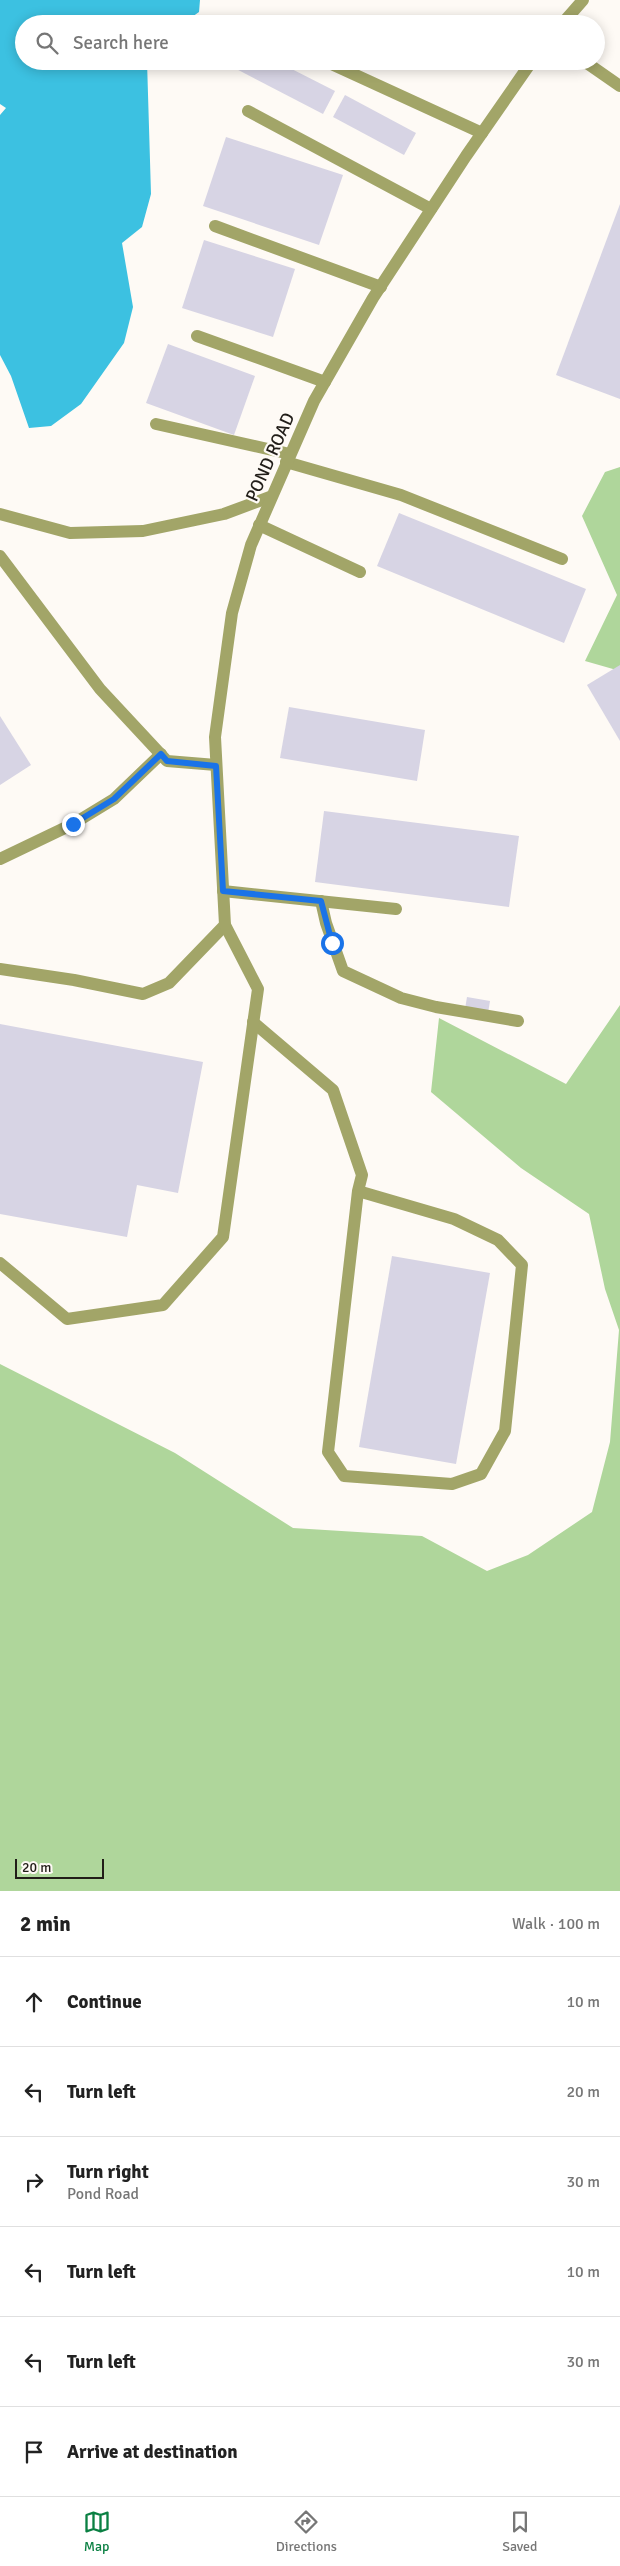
<!DOCTYPE html>
<html lang="en">
<head>
<meta charset="utf-8">
<style>
  body { margin:0; font-family:Signika,sans-serif; background:#f2f2f2; color:#222 }
  .scale { position:absolute; left:15px; bottom:12px; width:89px; box-sizing:border-box; padding-left:5px; border:2px solid #211d18; border-top:0; font-size:14px; line-height:18px; white-space:nowrap; color:#211d18; -webkit-text-stroke:4px #fefaf5; paint-order:stroke }
  .stop { position:absolute; width:15px; height:15px; margin:-11px; border:4px solid #1a73e8; border-radius:50%; background:#fff }
  .stop.end { background:#1a73e8; border-color:#fff; box-shadow:0 1px 5px #0008 }
  .list { margin:0; padding:0; list-style:none }
  h2 { display:flex; justify-content:space-between; align-items:center; height:65px; margin:0; padding:0 20px; font-size:21px }
  h2 small { font-size:16px; font-weight:400; color:#767676 }
  .list li { display:grid; grid-template-columns:32px 1fr auto; gap:15px; align-items:center; box-sizing:border-box; height:90px; padding:0 20px; border-top:1px solid #e0e0e0 }
  .list b { display:block; font-size:19px; white-space:nowrap }
  .list p { margin:0; font-size:16px; white-space:nowrap; color:#767676 }
  .list em { font-size:16px; font-style:normal; color:#767676 }
  .icon { flex:none; width:28px; height:28px; fill:none; stroke:currentColor; stroke-width:2; stroke-linecap:round; stroke-linejoin:round }
  .map { position:relative; flex:none; width:620px; height:1891px; overflow:hidden }
  .search { position:absolute; background:#fff; box-shadow:0 2px 12px #0003; left:15px; right:15px; top:15px; height:55px; display:flex; align-items:center; gap:12px; box-sizing:border-box; padding:0 18px; border-radius:28px; color:#767676; font-size:19px }
  .sheet { height:605px; background:#fff }
  nav { display:flex; justify-content:space-around; align-items:center; box-sizing:border-box; height:70px; border-top:1px solid #e0e0e0; background:#fff; font-size:14px; color:#767676 }
  nav a { display:grid; justify-items:center; gap:2px }
  nav .on { color:#0b8043 }
  .map>svg:first-child { display:block }
</style>
</head>
<body>
<div class="map">
<svg width="620" height="1891" viewBox="0 0 620 1891">
  <rect width="100%" height="100%" fill="#fefaf5"/>
  <g fill="#afd69b">
    <path d="M620,467V671L585,661L617,595L582,516L605,472Z"/>
    <path d="M620,1005V1891H0V1364L175,1453L293,1528L422,1536L487,1571L528,1555L592,1512L610,1442L619,1330L605,1289L589,1214L521,1168L431,1092L439,1018L566,1084Z"/>
  </g>
  <path fill="#3cc1e1" d="M0,0H200L199,12L182,24H24V61H147L151,194L142,227L122,243L133,307L124,343L81,404L51,426L29,428L11,376L0,355V115L6,108L0,104Z"/>
  <g fill="#d7d4e4">
    <path d="M221,61H276L335,91L323,114Z"/>
    <path d="M345,95L416,133L404,155L333,117Z"/>
    <path d="M226,137L343,175L319,245L203,206Z"/>
    <path d="M620,204V399L556,375Z"/>
    <path d="M204,240L295,269L273,337L182,308Z"/>
    <path d="M168,344L255,376L234,435L146,403Z"/>
    <path d="M399,513L586,589L564,643L377,566Z"/>
    <path d="M620,665V741L587,685Z"/>
    <path d="M289,707L425,730L417,781L280,758Z"/>
    <path d="M0,716L31,765L0,785Z"/>
    <path d="M324,811L519,836L509,907L315,882Z"/>
    <path d="M467,997L490,1001L488,1013L465,1009Z"/>
    <path d="M0,1024L203,1062L178,1193L137,1185L127,1237L0,1214Z"/>
    <path d="M392,1256L490,1273L456,1464L359,1447Z"/>
  </g>
  <g fill="none" stroke-linecap="round" stroke-linejoin="round">
    <g stroke="#a2a568" stroke-width="12">
      <path d="M562,24L583,0"/>
      <path d="M325,61L482,133"/>
      <path d="M584,61L620,86"/>
      <path d="M248,111L431,209"/>
      <path d="M215,226L381,287"/>
      <path d="M197,336L325,382"/>
      <path d="M156,424L290,454"/>
      <path d="M286,462L401,495L562,559"/>
      <path d="M0,514L70,533L143,531L224,514L270,497"/>
      <path d="M259,525L360,572"/>
      <path d="M0,556L100,689L167,761L216,765"/>
      <path d="M0,859L73,824L114,799L161,754"/>
      <path d="M223,891L396,909"/>
      <path d="M321,901L326,923L343,971L401,998L436,1007L518,1021"/>
      <path d="M0,969L74,980L143,994L169,983L225,925"/>
      <path d="M253,1022L333,1090L362,1175L358,1191L328,1452L344,1476L452,1484L481,1474L505,1431L522,1265L498,1240L454,1219L358,1191"/>
      <path d="M0,1263L67,1319L163,1305L223,1237L258,989L225,925L215,737L232,613L251,545L314,401L373,298L466,156L532,61"/>
    </g>
  </g>
  <g fill="none" stroke-linecap="round" stroke-linejoin="round">
    <path stroke="#1a73e8" stroke-width="6" d="M73,824L114,799L161,754L167,761L216,766L223,891L321,901L332,943"/>
  </g>
  <g text-anchor="middle" dominant-baseline="central" stroke-width="4.5" stroke-linejoin="round" paint-order="stroke">
    <g font-size="18" fill="#211d18" stroke="#fefaf5">
      <text transform="translate(270 457) rotate(-66)">POND ROAD</text>
    </g>
  </g>
</svg>
<div class="scale">20 m</div>
<div class="stop" style="left:332px;top:943px"></div>
<div class="stop end" style="left:73px;top:824px"></div>
<div class="search"><svg class="icon" aria-label="search" viewBox="0 0 24 24"><circle cx="10" cy="10" r="6"/><path d="M15 15l6 6"/></svg>Search here</div>
</div>
<section class="sheet">
<h2>2 min<small>Walk · 100 m</small></h2>
<ul class="list">
<li><svg class="icon" aria-label="ahead" viewBox="0 0 24 24"><path d="M12 20V5M6 11l6-6 6 6"/></svg><div><b>Continue</b></div><em>10 m</em></li>
<li><svg class="icon" aria-label="left" viewBox="0 0 24 24"><path d="M17 20v-9H6M10 6l-5 5 5 5"/></svg><div><b>Turn left</b></div><em>20 m</em></li>
<li><svg class="icon" aria-label="right" viewBox="0 0 24 24"><path d="M7 20v-9h11M14 6l5 5-5 5"/></svg><div><b>Turn right</b><p>Pond Road</p></div><em>30 m</em></li>
<li><svg class="icon" aria-label="left" viewBox="0 0 24 24"><path d="M17 20v-9H6M10 6l-5 5 5 5"/></svg><div><b>Turn left</b></div><em>10 m</em></li>
<li><svg class="icon" aria-label="left" viewBox="0 0 24 24"><path d="M17 20v-9H6M10 6l-5 5 5 5"/></svg><div><b>Turn left</b></div><em>30 m</em></li>
<li><svg class="icon" aria-label="arrive" viewBox="0 0 24 24"><path d="M6 21V4h12l-3 4 3 4H6"/></svg><div><b>Arrive at destination</b></div></li>
</ul>
</section>
<nav>
<a class="on"><svg class="icon" aria-label="map" viewBox="0 0 24 24"><path d="M3 6l6-2 6 2 6-2v14l-6 2-6-2-6 2zM9 4v14M15 6v14"/></svg>Map</a>
<a><svg class="icon" aria-label="directions" viewBox="0 0 24 24"><path d="M12 3l9 9-9 9-9-9zM9 14v-3h6M13 9l2 2-2 2"/></svg>Directions</a>
<a><svg class="icon" aria-label="saved" viewBox="0 0 24 24"><path d="M7 4h10v16l-5-4-5 4z"/></svg>Saved</a>
</nav>
</body>
</html>
